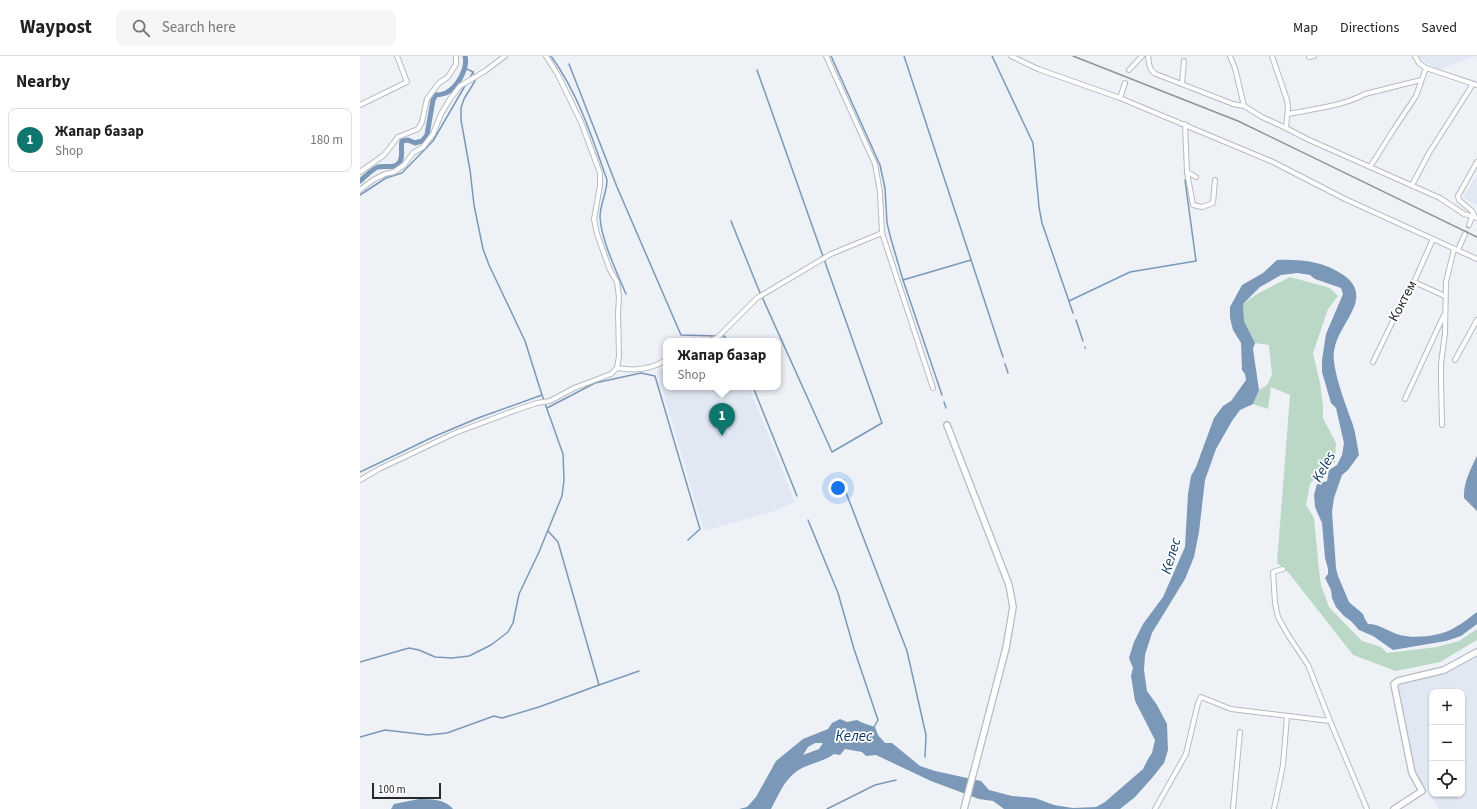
<!DOCTYPE html>
<html lang="en">
<head>
<meta charset="utf-8">
<style>
  body { margin:0; font-family:"Source Sans 3",sans-serif; background:#f6f6f6; color:#222 }
  .controls { position:absolute; right:12px; bottom:12px; display:grid; overflow:hidden; border-radius:8px; box-shadow:0 1px 3px #0004 }
  .controls button { width:36px; height:36px; display:grid; place-items:center; padding:0; border:0; border-bottom:1px solid #e0e0e0; background:#fff; color:#222; font:20px sans-serif }
  .scale { position:absolute; left:12px; bottom:10px; width:69px; box-sizing:border-box; padding-left:4px; border:2px solid #27282a; border-top:0; font-size:11px; line-height:14px; white-space:nowrap; color:#27282a; -webkit-text-stroke:3px #fff; paint-order:stroke }
  .you { position:absolute; left:478px; top:432px; width:14px; height:14px; margin:-10px; border:3px solid #fff; border-radius:50%; background:#1a73e8; box-shadow:0 0 0 6px #1a73e833 }
  .badge { display:grid; place-items:center; width:26px; height:26px; border-radius:50%; background:#0f766e; color:#fff; font-size:13px; font-weight:700 }
  .pin { position:absolute; translate:-50% -33px; filter:drop-shadow(0 1px 2px #0008) }
  .pin::after { content:''; position:absolute; top:21px; width:14px; height:12px; background:inherit; clip-path:polygon(0 0,100% 0,50% 100%) }
  .popup { position:absolute; left:303px; top:282px; width:118px; height:52px; box-sizing:border-box; display:grid; place-content:center; border-radius:8px; background:#fff; filter:drop-shadow(0 1px 3px #0005); font-size:13px; white-space:nowrap; color:#767676 }
  .popup b { font-size:15px; color:#222 }
  .popup::after { content:''; position:absolute; left:50%; top:100%; margin-left:-8px; border:8px solid transparent; border-top-color:#fff }
  .list { margin:0; padding:0; list-style:none }
  h2 { display:flex; justify-content:space-between; align-items:center; height:52px; margin:0; padding:0 16px; font-size:17px }
  h2 small { font-size:13px; font-weight:400; color:#767676 }
  .list li { display:grid; grid-template-columns:26px 1fr auto; gap:12px; align-items:center; box-sizing:border-box; height:64px; margin:0 8px 8px; padding:0 8px; border:1px solid #e0e0e0; border-radius:8px }
  .list b { display:block; font-size:15px; white-space:nowrap }
  .list p { margin:0; font-size:13px; white-space:nowrap; color:#767676 }
  .list em { font-size:13px; font-style:normal; color:#767676 }
  .icon { flex:none; width:22px; height:22px; fill:none; stroke:currentColor; stroke-width:2; stroke-linecap:round; stroke-linejoin:round }
  .map { position:relative; flex:none; width:1117px; height:753px; overflow:hidden }
  header { display:flex; align-items:center; gap:24px; box-sizing:border-box; height:56px; padding:0 20px; background:#fff; border-bottom:1px solid #e0e0e0 }
  header strong { font-size:19px }
  nav { display:flex; gap:22px; margin-inline-start:auto; font-size:14px }
  .search { width:280px; height:36px; background:#f6f6f6; display:flex; align-items:center; gap:10px; box-sizing:border-box; padding:0 14px; border-radius:8px; color:#767676; font-size:15px }
  main { display:flex }
  aside { flex:1; background:#fff }
  .map>svg:first-child { display:block }
</style>
</head>
<body>
<header>
<strong>Waypost</strong>
<div class="search"><svg class="icon" aria-label="search" viewBox="0 0 24 24"><circle cx="10" cy="10" r="6"/><path d="M15 15l6 6"/></svg>Search here</div>
<nav><a>Map</a><a>Directions</a><a>Saved</a></nav>
</header>
<main>
<aside>
<h2>Nearby<small></small></h2>
<ul class="list">
<li><span class="badge">1</span><div><b>Жапар базар</b><p>Shop</p></div><em>180 m</em></li>
</ul>
</aside>
<div class="map">
<svg width="1117" height="753" viewBox="0 0 1117 753">
  <rect width="100%" height="100%" fill="#eef2f7"/>
  <g fill="#e1e8f4" fill-rule="evenodd">
    <path d="M1057,0H1115L1078,14Z"/>
    <path d="M1117,118V149L1103,142Z"/>
    <path d="M306,310V331H389L435,446L418,454L344,475L297,315Z"/>
    <path d="M1117,599V753H1079L1055,717L1037,633L1041,627L1085,617ZM1072,636H1102V738H1072Z"/>
  </g>
  <path fill="#bbd8c7" d="M930,221L970,232L978,240L968,253L953,297L960,327L963,350V362L976,387L975,406L963,413L950,428L946,449L954,462L959,514L961,529L969,551L1002,585L1021,591L1027,597L1077,591L1099,585L1117,573V584L1080,606L1036,615L993,599L928,516L917,507L930,339L911,331L908,353L893,348L899,334L907,329L912,319L909,289L895,287L884,265L883,248L897,238Z"/>
  <g fill="#7b98b8" fill-rule="evenodd">
    <path d="M917,204C940,203 962,205 982,218C994,226 1000,236 994,251C988,266 976,279 974,295C971,312 987,352 993,369C996,379 997,389 999,399L988,414L982,419L974,442L972,456L976,512L978,520L989,546L1003,558L1005,563L1008,568C1020,568 1029,576 1040,579C1055,583 1081,580 1094,572C1102,568 1110,561 1117,556V568L1101,580L1086,585L1033,594L1013,580L999,574L991,565L984,560L976,551L972,542L971,534L965,522L968,518V513L965,502L962,467L955,451L954,439L957,428L967,425L969,414L977,409L982,399L984,387L976,352L971,347L962,316V304L966,278L983,238L981,232L955,223L950,219L938,217L921,219L900,231L883,248L884,265L895,287L893,293L899,334L893,348L880,354L872,365L856,393L845,424L839,476L834,501L825,523L792,577L785,599L784,614L787,635L797,649L807,668L808,694L804,707L792,722L775,741L760,753H644L633,745L619,743L571,725L516,699L506,700L502,696L485,693L480,699L474,698C463,706 447,708 437,715C424,724 418,740 411,753H379L387,751L396,741L416,705L443,683L468,673L472,667L480,663L487,666L497,664L503,667L515,671L518,679L525,687H532L560,710L575,715L621,725L629,734L652,740L675,742L694,749L713,752L736,751L745,746L783,713L788,703L792,697L795,684L775,645L771,620L773,612L769,602L774,586L783,568L803,541L825,491L828,438L831,420L836,411L854,362L863,350L871,345L886,324L885,318L882,314L881,287L873,274L870,262V251L882,229L903,217ZM455,687H463L459,693L443,699L448,691Z"/>
    <path d="M1117,400V455L1104,442C1103,427 1111,412 1117,400Z"/>
    <path d="M59,743C71,743 85,743 93,753H31L34,748Z"/>
  </g>
  <g fill="none" stroke-linecap="round" stroke-linejoin="round">
    <g stroke="#7b98b8" stroke-width="1.5">
      <path d="M191,0C218,37 232,81 247,124C247,137 240,148 240,161C241,183 257,217 266,238"/>
      <path d="M471,0L520,109L525,132L527,167L531,183L543,224L611,204"/>
      <path d="M544,0L643,301"/>
      <path d="M632,0L673,87L679,151L682,167L713,257"/>
      <path d="M209,8L257,131L321,279L357,280"/>
      <path d="M109,23L113,16"/>
      <path d="M0,139L26,122L42,117L73,85L106,28"/>
      <path d="M371,165L398,232L472,396L522,367L397,14"/>
      <path d="M543,224L582,339"/>
      <path d="M709,245L770,216L836,205L825,124"/>
      <path d="M716,264L723,285"/>
      <path d="M361,280H364L368,285"/>
      <path d="M725,291V292"/>
      <path d="M645,308L648,317"/>
      <path d="M393,331L437,440"/>
      <path d="M584,346L586,352"/>
      <path d="M187,352L235,327L281,317L295,320L340,473L328,484"/>
      <path d="M0,416L73,381L118,362L182,339"/>
      <path d="M484,424L485,434L547,595L566,679L565,701"/>
      <path d="M448,464L478,537L494,593L518,664L514,671"/>
      <path d="M0,606L49,592L59,594L75,601L92,602L109,600L131,589L148,576L153,567L159,538L179,496L202,440L204,424L203,398L182,339L165,285L129,209L123,193L114,149L110,114L101,64V52L104,43L115,25L113,16L105,12"/>
      <path d="M239,629L279,615"/>
      <path d="M0,681L25,674L68,679L87,677L134,660L142,662L179,651L239,629L198,486L188,475"/>
      <path d="M467,753L515,729L536,724"/>
    </g>
    <path stroke="#7b98b8" stroke-width="5" d="M0,125C5,121 12,113 18,111C25,109 34,113 39,107C44,101 40,92 42,85L48,84L55,87L62,85L67,79L73,44L76,39C79,39 83,38 86,37C98,31 108,12 105,0"/>
    <path stroke="#c6cace" stroke-width="4" stroke-dasharray="4 2" stroke-linecap="butt" d="M1105,178L1109,169"/>
    <g stroke="#b7babf" stroke-width="6">
      <g id="street">
        <path d="M466,0L515,108L520,136L522,177L573,332"/>
        <path d="M651,0L678,13L760,42L870,88L913,106L985,143L1117,203"/>
        <path d="M788,0C789,7 789,15 796,18L873,48L884,50L902,61L926,72L947,83L1080,142L1104,158L1117,162"/>
        <path d="M870,0L875,12L884,50"/>
        <path d="M912,0L927,44L928,51L926,72"/>
        <path d="M1055,0L1059,7L1066,12L1117,29"/>
        <path d="M949,1L954,0"/>
        <path d="M769,14L782,0"/>
        <path d="M822,28L824,5"/>
        <path d="M760,42L765,27"/>
        <path d="M0,49L47,26L37,0"/>
        <path d="M928,58C953,53 983,50 1005,38L1061,24"/>
        <path d="M825,68L827,116L833,149L842,151L853,147L855,124"/>
        <path d="M1010,111L1034,73L1056,40L1066,12"/>
        <path d="M0,116L24,99L38,81L58,73L62,66L67,43L79,27L88,21L96,8V0"/>
        <path d="M827,116L836,121"/>
        <path d="M1052,129L1069,97L1113,28"/>
        <path d="M0,134L13,124L25,118L34,116L44,109L53,97L63,91L73,78L81,58L90,43L100,30L125,15L145,0"/>
        <path d="M1115,161L1112,155L1099,144L1098,140L1117,106"/>
        <path d="M1109,169L1112,161"/>
        <path d="M1098,194L1105,178"/>
        <path d="M1054,226L1085,240"/>
        <path d="M350,285L358,281L397,242L471,198L522,177"/>
        <path d="M1095,304L1117,264"/>
        <path d="M1013,306L1045,240L1054,226L1073,183"/>
        <path d="M257,312C274,315 292,313 306,304"/>
        <path d="M1045,343L1084,259"/>
        <path d="M1082,369L1081,324V308L1085,277L1086,226L1094,193"/>
        <path d="M0,424L19,413L95,377L156,354L177,347L190,345L214,332L251,318L257,312L259,300L258,257L259,241L257,226L250,214L237,178L234,163L240,130V117L221,66L198,19L186,0"/>
        <path d="M923,513L913,516L915,547L918,561L928,579L948,609L970,665L1007,753"/>
        <path d="M795,753L826,698L838,647L841,641L871,653L970,665"/>
        <path d="M873,753L880,676"/>
        <path d="M914,753L923,709L927,660"/>
      </g>
    </g>
    <g stroke="#b7babf" stroke-width="8">
      <g id="secondary">
        <path d="M587,369L649,529L653,551L646,592L604,753"/>
        <path d="M1034,753L1062,735L1052,717L1034,628L1038,625L1084,614L1117,596"/>
      </g>
    </g>
    <use href="#street" stroke="#fff" stroke-width="4"/>
    <use href="#secondary" stroke="#fff" stroke-width="5.5"/>
    <path stroke="#8f9195" stroke-width="1.5" d="M713,0L878,65L1117,181"/>
  </g>
  <g text-anchor="middle" dominant-baseline="central" stroke-width="3.5" stroke-linejoin="round" paint-order="stroke">
    <g font-size="14" fill="#27282a" stroke="#fff">
      <text transform="translate(1043 245) rotate(-62)">Коктем</text>
    </g>
    <g font-size="15" font-style="italic" fill="#05355e" stroke="#fff">
      <text transform="translate(964 411) rotate(-61)">Keles</text>
      <text transform="translate(811 500) rotate(-73)">Келес</text>
      <text x="494" y="680">Келес</text>
    </g>
  </g>
</svg>
<div class="controls">
<button>+</button>
<button>−</button>
<button><svg class="icon" aria-label="locate" viewBox="0 0 24 24"><circle cx="12" cy="12" r="6"/><path d="M12 2v4M12 18v4M2 12h4M18 12h4"/></svg></button>
</div>
<div class="scale">100 m</div>
<div class="you"></div>
<div class="pin badge" style="left:362px;top:380px">1</div>
<div class="popup"><b>Жапар базар</b>Shop</div>
</div>
</main>
</body>
</html>
